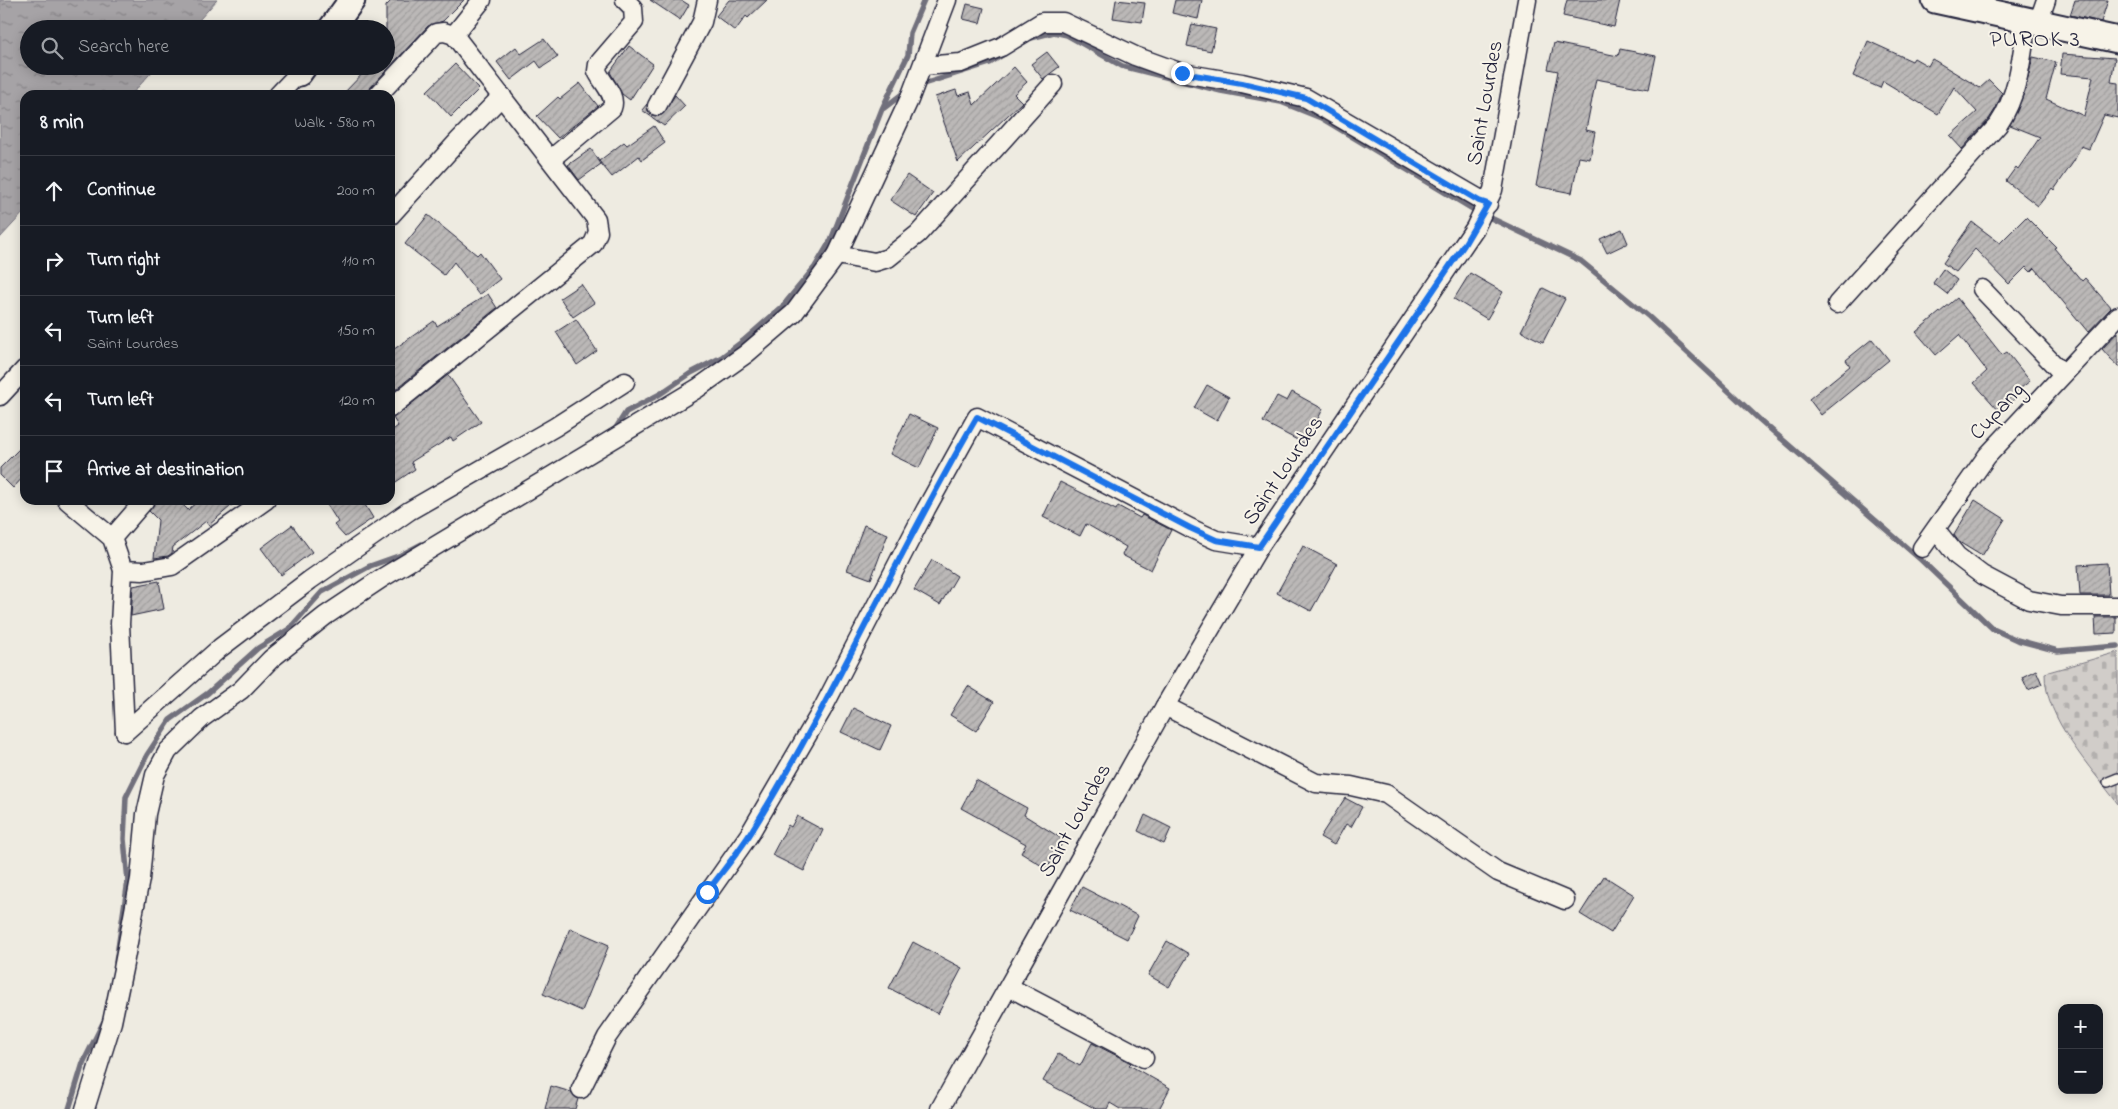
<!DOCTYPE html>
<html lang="en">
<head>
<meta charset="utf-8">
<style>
  body { margin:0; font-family:"Indie Flower",sans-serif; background:#20242c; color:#f1f3f6 }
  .controls { position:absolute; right:15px; bottom:15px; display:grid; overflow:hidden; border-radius:10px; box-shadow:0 2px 12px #0003 }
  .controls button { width:45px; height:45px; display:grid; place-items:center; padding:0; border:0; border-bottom:1px solid #363941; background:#171b24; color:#f1f3f6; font:25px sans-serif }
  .stop { position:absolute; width:15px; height:15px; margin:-11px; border:4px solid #1a73e8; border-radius:50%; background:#fff }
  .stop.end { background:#1a73e8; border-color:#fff; box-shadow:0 1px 5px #0008 }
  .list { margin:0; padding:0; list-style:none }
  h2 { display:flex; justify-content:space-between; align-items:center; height:65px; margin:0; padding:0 20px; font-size:21px }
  h2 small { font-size:16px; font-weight:400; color:#9ea1a6 }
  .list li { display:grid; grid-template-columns:32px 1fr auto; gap:15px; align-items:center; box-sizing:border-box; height:70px; padding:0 20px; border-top:1px solid #363941 }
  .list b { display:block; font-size:19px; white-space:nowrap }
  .list p { margin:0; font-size:16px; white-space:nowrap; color:#9ea1a6 }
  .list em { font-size:16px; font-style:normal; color:#9ea1a6 }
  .icon { flex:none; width:28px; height:28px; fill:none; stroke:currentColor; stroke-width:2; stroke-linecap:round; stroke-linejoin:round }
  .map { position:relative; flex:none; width:2118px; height:1109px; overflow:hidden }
  .search { position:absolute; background:#171b24; box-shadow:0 2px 12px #0003; left:20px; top:20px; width:375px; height:55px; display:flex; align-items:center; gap:12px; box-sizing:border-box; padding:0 18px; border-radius:28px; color:#9ea1a6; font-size:19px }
  .panel { position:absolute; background:#171b24; box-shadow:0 2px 12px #0003; left:20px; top:90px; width:375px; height:415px; border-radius:15px }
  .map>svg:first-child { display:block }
</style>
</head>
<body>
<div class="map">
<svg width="2118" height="1109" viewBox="0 0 2118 1109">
  <defs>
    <pattern id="cemetery-stones" width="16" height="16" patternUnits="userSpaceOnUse" patternTransform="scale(1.25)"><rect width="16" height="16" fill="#d1cdc9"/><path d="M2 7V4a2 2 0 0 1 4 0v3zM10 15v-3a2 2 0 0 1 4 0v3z" fill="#b3b0ae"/></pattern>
    <pattern id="water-ripples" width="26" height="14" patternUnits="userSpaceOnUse" patternTransform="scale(1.25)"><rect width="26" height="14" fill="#a6a3a6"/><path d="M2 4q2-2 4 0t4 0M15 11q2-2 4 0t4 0" fill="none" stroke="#878488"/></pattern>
    <pattern id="building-hatch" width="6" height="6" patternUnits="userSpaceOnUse" patternTransform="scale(1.25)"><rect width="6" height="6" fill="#bbb8b7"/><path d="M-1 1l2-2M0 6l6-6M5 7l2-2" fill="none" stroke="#a09e9e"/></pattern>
  </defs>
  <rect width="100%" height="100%" fill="#eeebe1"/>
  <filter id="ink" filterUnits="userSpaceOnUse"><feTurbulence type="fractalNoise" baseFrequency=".02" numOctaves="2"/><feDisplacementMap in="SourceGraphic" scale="10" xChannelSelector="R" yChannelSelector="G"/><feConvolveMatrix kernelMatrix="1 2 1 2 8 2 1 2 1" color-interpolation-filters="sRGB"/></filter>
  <g filter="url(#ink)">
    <path fill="url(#cemetery-stones)" stroke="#7a7882" d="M2118,652V804C2092,769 2044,718 2045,673Z"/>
    <path fill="url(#water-ripples)" stroke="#716f7b" d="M0,0H217L191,29H29V66H157L131,95H25V211L0,238Z"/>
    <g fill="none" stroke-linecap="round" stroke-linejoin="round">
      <g stroke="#716f7b" stroke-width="5.5">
        <path d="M1031,38L1054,32L1067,35L1122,66L1221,91L1281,102L1321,118L1474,210L1581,261L1649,317L1760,420L1921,560L1993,629L2017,640L2058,651L2118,646"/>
        <path d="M917,86L990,63L1004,54"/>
        <path d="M884,108L906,91"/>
        <path d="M614,431L626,412L660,394L691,373L722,357L743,341L782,307L815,267L831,240L882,109L908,55L910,33L924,0"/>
        <path d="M116,962L128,881L124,839L126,797L147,755L170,720L208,693L258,648L289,629L322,592L370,566L401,555L422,544"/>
        <path d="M69,1109L83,1063L104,1021"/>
      </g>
    </g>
    <g fill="url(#building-hatch)" stroke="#22223b">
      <path d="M392,0H464L443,21L428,26L370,88L368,95H342L370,66H386V6Z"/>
      <path d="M650,0H681L689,5L680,20Z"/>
      <path d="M729,0H767L748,18L746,16L735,31L716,16Z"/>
      <path d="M1116,0L1145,3L1142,22L1113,18Z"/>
      <path d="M1175,0H1202L1198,19L1172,13Z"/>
      <path d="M1567,0H1620L1614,27L1563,16Z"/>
      <path d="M2075,0H2108L2101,22L2070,15Z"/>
      <path d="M967,4L984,8L980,23L963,19Z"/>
      <path d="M1192,24L1216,29L1211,51L1187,46Z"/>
      <path d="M544,39L558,57L541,68L536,61L511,80L497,62L516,47L521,54Z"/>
      <path d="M1868,41L1912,61L1914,58L1928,66L1932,59L1934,60L1980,88L1989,80L2002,93L1996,108L1989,119L1962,149L1950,136L1977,112L1954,87L1938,114L1883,81L1880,88L1853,76Z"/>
      <path d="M1554,43L1618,56L1620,49L1656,56L1649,89L1596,79L1586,130L1595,132L1590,159L1579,157L1572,193L1536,186L1558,71L1548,69Z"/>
      <path d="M629,46L653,64L630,100L622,94L610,72Z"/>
      <path d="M1047,52L1059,67L1043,79L1031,64Z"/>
      <path d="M2062,54L2115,58L2111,82L2118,83V118L2104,115L2089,149L2081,146L2074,161L2054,190L2052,188L2038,206L2006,181L2016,167L2018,169L2040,137L2010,125L2025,91L2033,57L2056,62L2046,99L2084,116L2093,77L2060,74Z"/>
      <path d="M455,64L479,89L451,117L427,91Z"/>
      <path d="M1014,67L1027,82L1014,94L1022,102L958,162L935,97L956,90L958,96L970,92L974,105Z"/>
      <path d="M580,83L598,106L558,138L537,116L558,97L560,99Z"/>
      <path d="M675,95L685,106L664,126L642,110L647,104L648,111L652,115H662Z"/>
      <path d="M654,126L665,143L642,160L639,156L612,177L599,161L624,142L627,145Z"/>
      <path d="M591,149L601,164L579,180L568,165Z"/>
      <path d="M907,175L933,193L916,217L890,200Z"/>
      <path d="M428,215L477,255L480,252L500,279L479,295L454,262L444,275L405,244Z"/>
      <path d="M2026,217L2056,247L2054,248L2082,281L2085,278L2111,308L2088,332L2035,268L2031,272L2026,267L2009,284L1975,249L1956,272L1943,263L1972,222L2000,243Z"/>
      <path d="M1622,229L1628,243L1607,253L1600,239Z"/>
      <path d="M1943,269L1957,280L1947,294L1933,283Z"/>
      <path d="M1470,273L1503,292L1487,319L1454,299Z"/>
      <path d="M581,284L594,303L573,317L560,298Z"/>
      <path d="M1543,288L1565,299L1543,342L1521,331Z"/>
      <path d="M488,294L497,308L390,394V352L434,321L437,326Z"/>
      <path d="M1957,298L2002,355L2007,352L2030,381L2012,395L2015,399L2000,412L1974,383L1987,371L1959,335L1936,355L1916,332Z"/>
      <path d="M576,319L597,351L577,365L556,332Z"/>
      <path d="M2118,332V367L2102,349Z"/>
      <path d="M1872,339L1889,360L1821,415L1809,399L1850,366L1846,360Z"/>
      <path d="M448,375L481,422L453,441L451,437L411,462L415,469L390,486V432L398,426L393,418Z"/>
      <path d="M1207,385L1229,397L1217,421L1194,408Z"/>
      <path d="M1292,392L1323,409L1305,444L1263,422L1277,396L1287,401Z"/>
      <path d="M909,414L938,428L919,468L890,454Z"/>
      <path d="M25,443V475L13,488L0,475V468Z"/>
      <path d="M1060,482L1116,510L1118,506L1140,518L1142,515L1171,530L1151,570L1122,555L1126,547L1086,524L1080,536L1043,517Z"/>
      <path d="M155,500H178L188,510L199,500H238L209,525L206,521L173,547L172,553L168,556L154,558L158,520L149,511Z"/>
      <path d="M324,500H362L373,518L345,537L334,525L338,522Z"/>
      <path d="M1975,500L2005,519L1982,556L1959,542L1954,535Z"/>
      <path d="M292,525L312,552L281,575L261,548Z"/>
      <path d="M864,525L888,534L871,579L847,570Z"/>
      <path d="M1303,546L1337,564L1311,611L1277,593Z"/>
      <path d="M932,560L957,576L940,605L914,590Z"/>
      <path d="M2107,563L2109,595H2080L2078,565Z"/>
      <path d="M159,581L164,609L131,616L133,586Z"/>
      <path d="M2095,617H2116V633L2096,634Z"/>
      <path d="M2036,670L2042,684L2028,690L2022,677Z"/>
      <path d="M968,686L994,702L976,731L950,715Z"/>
      <path d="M853,708L891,726L880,750L841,732Z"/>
      <path d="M976,780L1027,808L1024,815L1064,840L1047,869L1021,853L1026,844L961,808Z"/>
      <path d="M1345,798L1362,807L1351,827L1346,824L1334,845L1320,837Z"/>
      <path d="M1145,815L1171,828L1164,844L1138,831Z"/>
      <path d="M797,816L823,830L804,871L772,855L788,825L791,827Z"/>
      <path d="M1604,876L1634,895L1611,933L1580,914Z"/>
      <path d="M1082,887L1138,916L1127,939L1070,910Z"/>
      <path d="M570,928L609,945L582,1011L543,994Z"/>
      <path d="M1167,941L1189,954L1169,987L1148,975Z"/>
      <path d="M913,942L962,968L938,1014L889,988Z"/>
      <path d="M1092,1043L1131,1063L1129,1065L1170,1088L1159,1109H1120L1110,1103L1107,1109H1096L1043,1081L1058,1054L1080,1066Z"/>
      <path d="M551,1086L571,1092L578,1099L575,1109H545Z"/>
    </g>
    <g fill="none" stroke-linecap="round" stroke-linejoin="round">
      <g stroke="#22223b" stroke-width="12">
        <path id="lane" d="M2108,782L2118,778"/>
      </g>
      <g stroke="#22223b" stroke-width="21">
        <g id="street">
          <path d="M947,0L909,100L837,255L875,262L888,258L918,234L1053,84"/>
          <path d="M2038,23L2046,0"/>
          <path d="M454,35L482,0"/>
          <path d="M923,66L961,63L1001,47L1042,22H1063L1135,56L1182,73L1242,83L1306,98L1488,204"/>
          <path d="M278,95L299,73"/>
          <path d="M378,95L436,33L444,32L454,35L596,219L598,232L593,244L390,408"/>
          <path d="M657,106L702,22L707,0"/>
          <path d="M551,159L612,108C617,95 602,83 597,71L598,64L634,22L633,8L625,0"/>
          <path d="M390,216L459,140L502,96"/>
          <path d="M1982,289L2063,374"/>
          <path d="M1837,304L1998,125C2019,94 2022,56 2027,20"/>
          <path d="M0,396L25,369"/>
          <path d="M67,500L112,538L123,570L120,624L125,732"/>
          <path d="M1936,530L1957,556L1982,575L2029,600L2061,606H2118"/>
          <path d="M112,538L145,500"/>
          <path d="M1922,548L1987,456L2118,316"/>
          <path d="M123,570L143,571L172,566L266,500"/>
          <path d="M1165,706L1316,783L1351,786L1386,794L1498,872L1565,900"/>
          <path d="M125,732L220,648L310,580L409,511L555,427L625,382"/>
          <path d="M1009,987L1144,1058"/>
          <path d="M581,1089L607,1037L749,835L822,710L926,509L977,417L1190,528L1216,540L1259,547"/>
          <path d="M85,1109L112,1022L123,969L140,879L146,814L155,775L168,751L202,718L241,690L271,659L325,616L382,578L698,388L746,354L794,313L837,255"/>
          <path d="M940,1109L1165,706L1259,547L1475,228L1493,190L1527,0"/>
        </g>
      </g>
      <g stroke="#22223b" stroke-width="29">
        <g id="secondary">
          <path d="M1935,0L2118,40"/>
          <path d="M331,29L352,0"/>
          <path d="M299,73L304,66"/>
        </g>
      </g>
      <use href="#lane" stroke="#f7f3e8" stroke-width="9"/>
      <use href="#street" stroke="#f7f3e8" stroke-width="18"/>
      <use href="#secondary" stroke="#f7f3e8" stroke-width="25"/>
    </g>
  </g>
  <g fill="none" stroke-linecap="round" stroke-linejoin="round" filter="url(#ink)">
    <path stroke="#1a73e8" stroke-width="6" d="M707,892C721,873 737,854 750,834C834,699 897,553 977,417L1190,528L1216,540L1259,547L1464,245L1488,204L1479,201L1306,98L1242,83L1182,73"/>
  </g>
  <g text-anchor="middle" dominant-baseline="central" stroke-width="4" stroke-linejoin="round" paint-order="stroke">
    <g font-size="22" fill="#22223b" stroke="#f7f3e8">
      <text transform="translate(1486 103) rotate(-80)">Saint Lourdes</text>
      <text transform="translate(1998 412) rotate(-47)">Cupang</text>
      <text transform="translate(1284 471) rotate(-56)">Saint Lourdes</text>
      <text transform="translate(1076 821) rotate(-61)">Saint Lourdes</text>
    </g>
    <g font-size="24" letter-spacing="1" fill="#22223b" stroke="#f7f3e8">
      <text x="2035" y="40">PUROK 3</text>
    </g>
  </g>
</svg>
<div class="controls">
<button>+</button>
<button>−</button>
</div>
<div class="stop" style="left:707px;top:892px"></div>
<div class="stop end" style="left:1182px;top:73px"></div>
<div class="search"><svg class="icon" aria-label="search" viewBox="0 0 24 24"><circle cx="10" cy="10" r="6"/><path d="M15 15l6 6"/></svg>Search here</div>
<section class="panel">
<h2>8 min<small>Walk · 580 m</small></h2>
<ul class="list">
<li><svg class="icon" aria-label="ahead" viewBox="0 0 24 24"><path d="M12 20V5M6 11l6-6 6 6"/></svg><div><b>Continue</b></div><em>200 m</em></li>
<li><svg class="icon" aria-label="right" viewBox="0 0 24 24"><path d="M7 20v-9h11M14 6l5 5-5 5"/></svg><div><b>Turn right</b></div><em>110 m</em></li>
<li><svg class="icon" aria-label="left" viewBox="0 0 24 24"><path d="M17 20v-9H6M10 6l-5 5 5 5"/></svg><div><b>Turn left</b><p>Saint Lourdes</p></div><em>150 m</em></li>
<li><svg class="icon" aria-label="left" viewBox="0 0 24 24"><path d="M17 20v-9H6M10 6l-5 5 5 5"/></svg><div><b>Turn left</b></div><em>120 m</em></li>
<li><svg class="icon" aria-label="arrive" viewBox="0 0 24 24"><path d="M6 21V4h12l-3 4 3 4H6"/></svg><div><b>Arrive at destination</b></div></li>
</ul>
</section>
</div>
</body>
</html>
